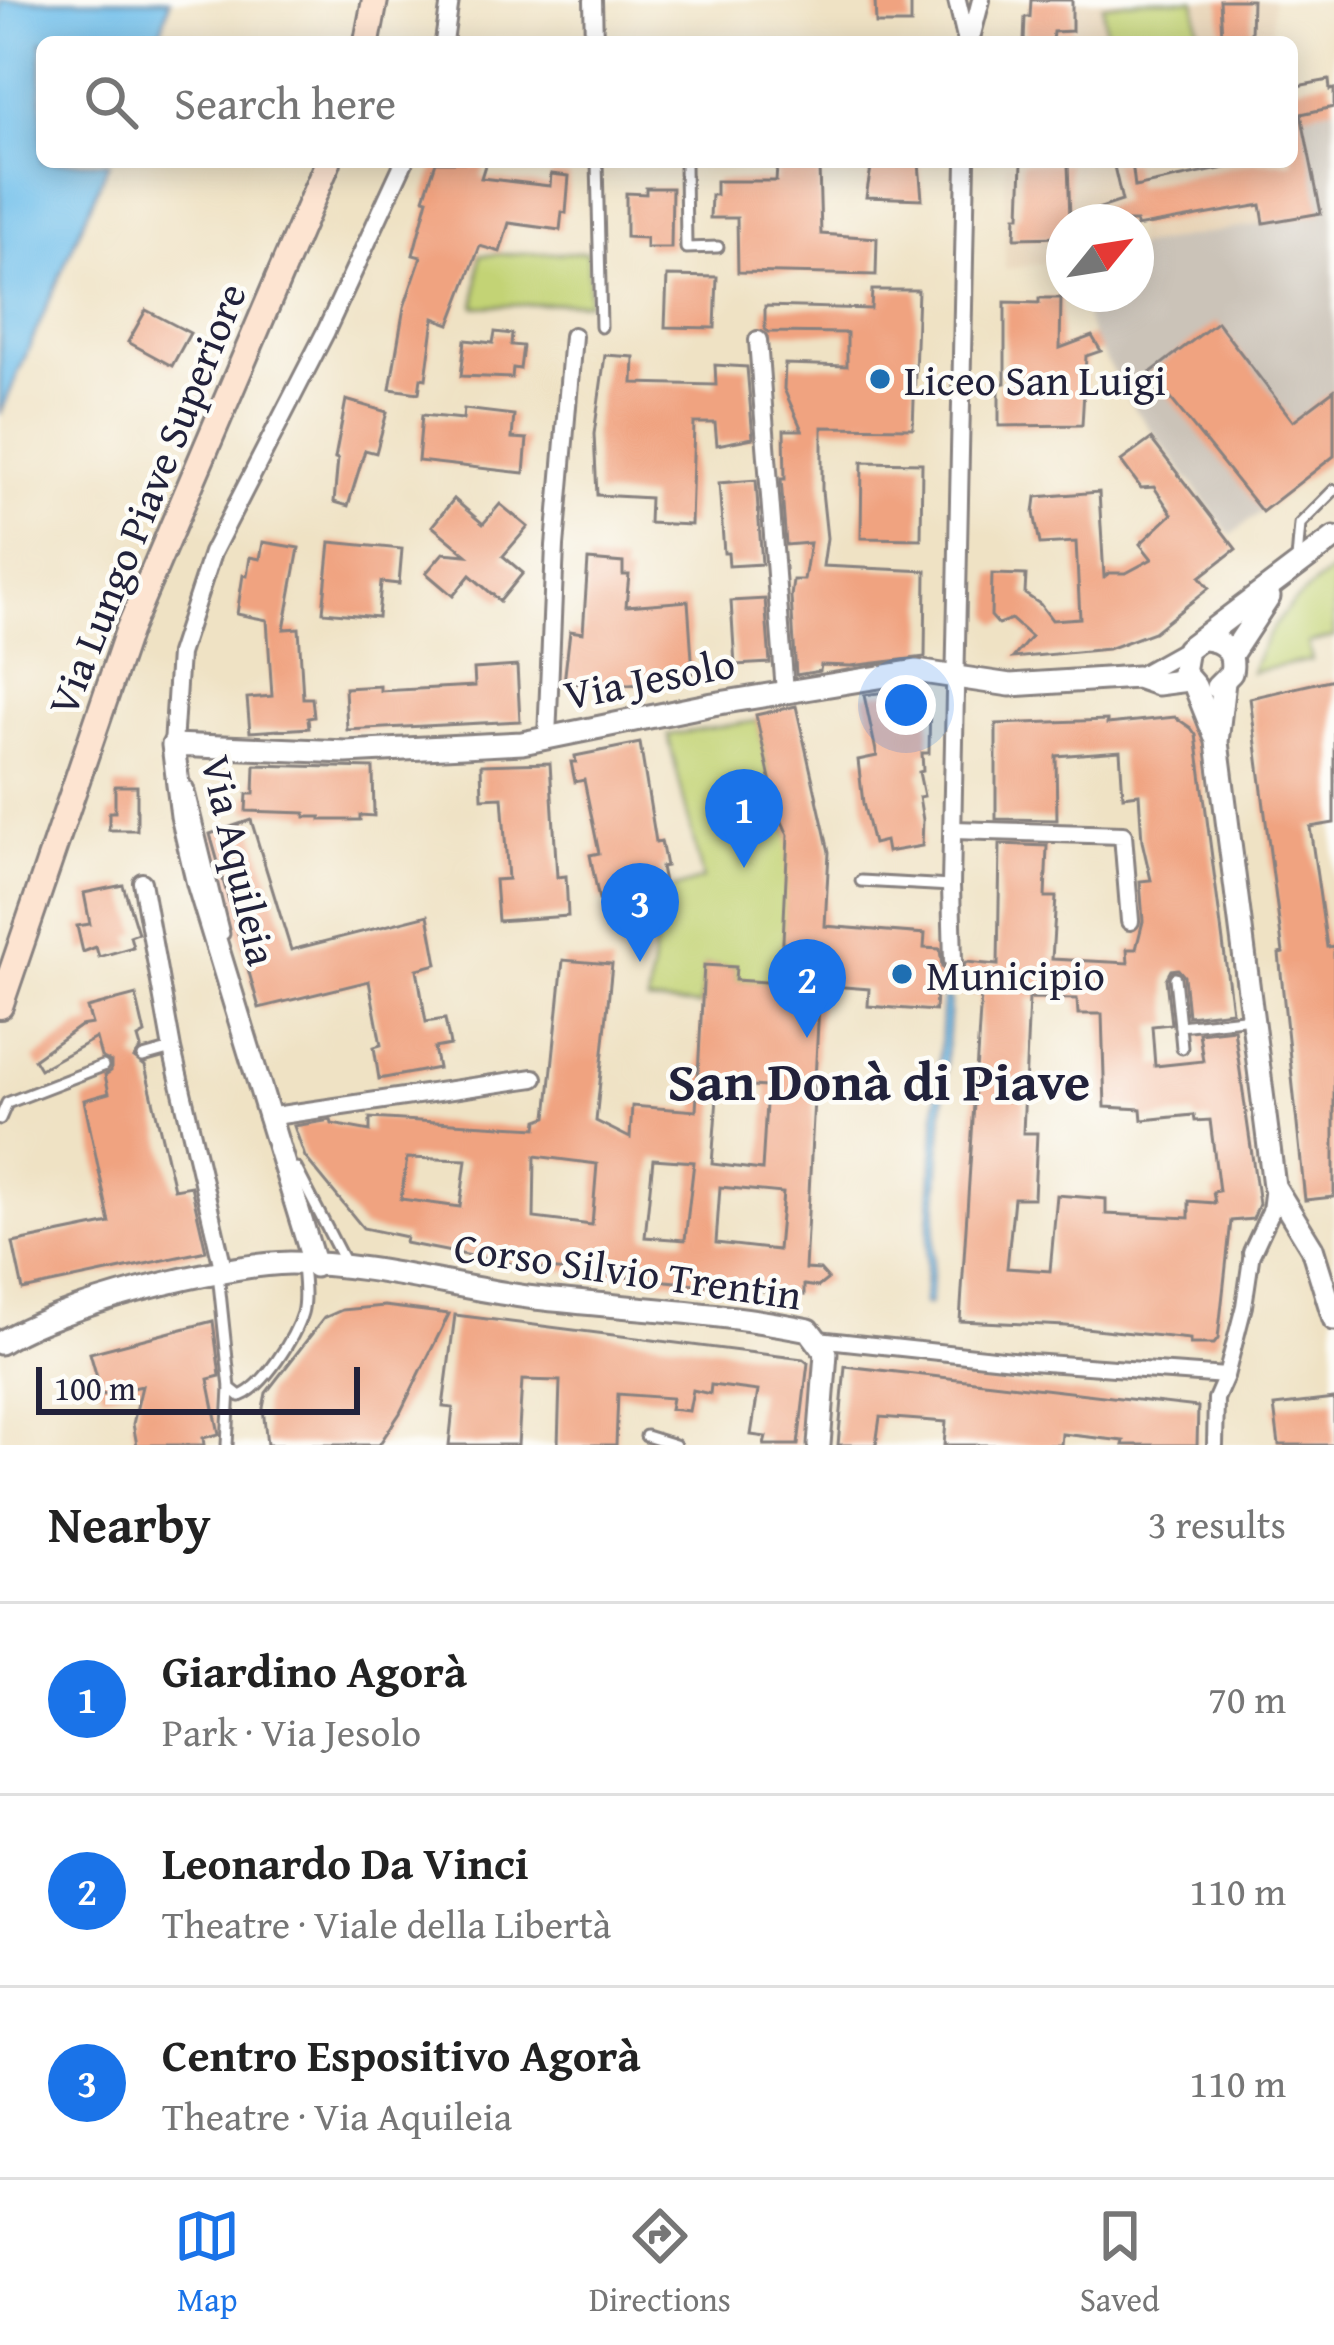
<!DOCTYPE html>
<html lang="en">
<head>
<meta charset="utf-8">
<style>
  body { margin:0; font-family:"Gentium Book Plus",serif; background:#f2f2f2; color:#222 }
  .compass { position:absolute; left:1046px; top:204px; width:108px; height:108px; border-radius:50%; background:#fff; box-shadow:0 6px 30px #0003; rotate:60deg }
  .scale { position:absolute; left:36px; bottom:30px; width:324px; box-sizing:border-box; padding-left:12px; border:6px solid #22223b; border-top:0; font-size:33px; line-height:42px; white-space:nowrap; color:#22223b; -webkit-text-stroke:9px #fdfcf7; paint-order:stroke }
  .you { position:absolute; left:906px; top:705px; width:42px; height:42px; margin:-30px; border:9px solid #fff; border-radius:50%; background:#1a73e8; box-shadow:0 0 0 18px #1a73e833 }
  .badge { display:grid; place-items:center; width:78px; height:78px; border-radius:50%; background:#1a73e8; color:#fff; font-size:39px; font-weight:700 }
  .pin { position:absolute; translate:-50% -99px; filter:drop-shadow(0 3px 6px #0008) }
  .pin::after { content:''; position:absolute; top:63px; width:42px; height:36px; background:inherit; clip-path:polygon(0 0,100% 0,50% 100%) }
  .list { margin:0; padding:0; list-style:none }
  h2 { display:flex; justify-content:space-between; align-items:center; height:156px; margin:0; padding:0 48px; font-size:51px }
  h2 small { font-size:39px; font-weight:400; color:#767676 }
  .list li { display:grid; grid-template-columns:78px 1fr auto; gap:36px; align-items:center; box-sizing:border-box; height:192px; padding:0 48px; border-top:3px solid #e0e0e0 }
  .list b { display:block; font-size:45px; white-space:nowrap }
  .list p { margin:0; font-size:39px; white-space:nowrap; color:#767676 }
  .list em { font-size:39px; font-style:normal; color:#767676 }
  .icon { flex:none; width:66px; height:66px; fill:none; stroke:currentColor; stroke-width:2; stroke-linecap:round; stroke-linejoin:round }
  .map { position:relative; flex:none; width:1334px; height:1445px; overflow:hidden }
  .search { position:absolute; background:#fff; box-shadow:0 6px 30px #0003; left:36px; right:36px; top:36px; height:132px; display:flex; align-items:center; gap:30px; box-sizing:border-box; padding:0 42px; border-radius:18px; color:#767676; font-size:45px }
  .sheet { height:732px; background:#fff }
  nav { display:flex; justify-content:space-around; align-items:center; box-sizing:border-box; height:168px; border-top:3px solid #e0e0e0; background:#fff; font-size:33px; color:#767676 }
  nav a { display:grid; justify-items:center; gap:6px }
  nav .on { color:#1a73e8 }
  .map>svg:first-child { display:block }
</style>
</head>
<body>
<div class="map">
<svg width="1334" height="1445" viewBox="0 0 1334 1445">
  <rect width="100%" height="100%" fill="#fdfcf7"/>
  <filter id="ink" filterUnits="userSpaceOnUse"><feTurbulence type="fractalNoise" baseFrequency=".00833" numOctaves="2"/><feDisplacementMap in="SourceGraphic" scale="24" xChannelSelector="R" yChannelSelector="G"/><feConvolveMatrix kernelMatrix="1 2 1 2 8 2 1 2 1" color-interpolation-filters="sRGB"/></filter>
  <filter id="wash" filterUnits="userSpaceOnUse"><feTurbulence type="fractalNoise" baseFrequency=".004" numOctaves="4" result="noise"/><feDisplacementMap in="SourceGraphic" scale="48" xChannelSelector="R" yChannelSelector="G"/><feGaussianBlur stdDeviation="2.7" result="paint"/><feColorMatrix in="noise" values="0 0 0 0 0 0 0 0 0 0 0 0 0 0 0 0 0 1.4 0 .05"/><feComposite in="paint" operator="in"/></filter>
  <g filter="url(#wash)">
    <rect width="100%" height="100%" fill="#efe2c4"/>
    <g fill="#e8d4b7">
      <path d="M1031,0H1273L1271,42H1024L1025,17L1030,16Z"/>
      <path d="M1292,86H1296L1321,213L1136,246V222H1064V259L1005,270V162H1292Z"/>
    </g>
    <path fill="#cbc3b8" d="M1334,107V456L1231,535L1129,401L1092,336L1078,294H1136V246L1320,213L1300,114Z"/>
    <g fill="#c3d375" stroke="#727a58" stroke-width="3">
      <path d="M1142,0H1195L1200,42H1107L1103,5Z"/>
      <path d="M588,252L589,302L475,307L480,255Z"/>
      <path d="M1334,569V637L1308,643L1312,660L1251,672C1271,620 1291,602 1334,569Z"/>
      <path d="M758,721L772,788L766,790L771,808H776L781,825L797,847L787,892L781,983L735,980V967L705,965L700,1006L648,1002L660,893L703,879L668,735Z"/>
    </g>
    <g fill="#71bfeb" stroke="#4a7093" stroke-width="3">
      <path d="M0,0H170L158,42H42V162H109L0,415Z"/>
      <path d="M943,999H950L930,1304H924Z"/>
    </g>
    <g id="blocks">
      <g fill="#f0a380" fill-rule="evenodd">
        <path d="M875,0H911V24H876Z"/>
        <path d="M1031,0H1072V31L1053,32L1052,42H1024L1025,17H1030Z"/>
        <path d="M1220,0H1252L1251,35L1222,37Z"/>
        <path d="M1329,80L1330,90L1334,89V107L1301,114L1321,213L1264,223L1261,205L1136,227V222H1064V237L1015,238L1016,216H1020L1022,162L1068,164L1070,218L1122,201L1113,162H1132L1135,187L1253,162H1292V87Z"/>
        <path d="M436,162H486L481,178L550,186L551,174L569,176L566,213L562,212L560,230L509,223L500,252L480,246L450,324L434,318L426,379L421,378L419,393L390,389L404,307L421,257L413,255L428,199L424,198Z"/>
        <path d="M872,162L919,163L922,199L866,197Z"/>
        <path d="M777,167H819L821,234L877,238L876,275L738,272L737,218H710L711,195H716V181H776Z"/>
        <path d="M646,188H672L671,248H646V238L626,237V193L646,194Z"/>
        <path d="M667,276L717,277L715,328L665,327Z"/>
        <path d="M872,290H918L913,428L822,427V491L827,538L823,566L926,571L925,657L851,666L821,665L820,671L796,675L791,597L793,580H804L810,543L786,545L781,479H785L784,430H802L784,389L785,364L847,366V333L768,332L765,329V306L871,309Z"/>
        <path d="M1039,298H1061L1060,348L1092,336L1101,351L1086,356L1082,425L999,426V384L1005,383V302L1039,303Z"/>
        <path d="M146,310L190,333L172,366L128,342Z"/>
        <path d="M1217,322L1293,421L1334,390V456L1262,512L1150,373Z"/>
        <path d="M495,332L512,334L511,345L523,346L520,369L513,368L512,378L461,376L465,340L493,343Z"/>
        <path d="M605,355L634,357L633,383L716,385L715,365L747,367L753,438L717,445L715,423H694L691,525L649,523L650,498L597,495L594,434Z"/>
        <path d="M346,400L387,412L376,453L365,450L348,506L334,502L338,459L335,458Z"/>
        <path d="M464,409L514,415L512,438L527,439L524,473L418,461L422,415L463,419Z"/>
        <path d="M1151,439L1236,549L1200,577L1209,588L1154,632L1108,649L1013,658L1031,637L1011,619L998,624L991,616L992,574L1026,575L1025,594L1040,604L1052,620L1080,618L1076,542L1040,544L1034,513L1036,497L1099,492L1104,577L1109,573H1126L1152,559L1140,544L1172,514L1154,487L1141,488L1121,461Z"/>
        <path d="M862,462L922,463L921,539L861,538Z"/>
        <path d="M756,480L762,564L729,566L728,553H724L719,483Z"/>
        <path d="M454,499L483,524L500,504L528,527L503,556L523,573L500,601L470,575L453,596L426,573L443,553L467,555L432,526Z"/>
        <path d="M263,542L299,548L284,629L299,628L303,698H312L314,717L308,718L309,728L250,732L247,698L272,696L267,620L237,614L243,575L247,576L250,557L260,559Z"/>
        <path d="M330,542L402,549L399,584L381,582L378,617L323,612Z"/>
        <path d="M588,560L623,563V575H629L626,606L688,601L693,673L677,676V681L629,685L564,683L570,631L583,633Z"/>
        <path d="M765,599L770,663L735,665L731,601Z"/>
        <path d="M517,666L520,721L347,730L345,688L380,686V691L475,686L474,669Z"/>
        <path d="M1334,679V823L1310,827L1327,947L1334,946V1197L1305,1200L1279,954L1283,953L1250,698Z"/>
        <path d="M921,687L930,696L929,753H922L923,771L919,772L924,796L919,797L923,820L922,846L887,852L885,841L873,844L863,803L858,760L877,756L864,695Z"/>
        <path d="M796,706L829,852L825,926L925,934L924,948L940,949L942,967L952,974L961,971L966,962L998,965L1000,844L1047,846L1045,897H1056L1052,959L1128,963L1127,949H1136L1143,921L1140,881L1151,880L1142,841L1139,794L1123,796L1120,751L1056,756L1057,820L996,819V724L1107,720V724L1175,717L1191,728L1196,735L1232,1011L1188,1016L1184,976L1178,969L1171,970L1166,979L1171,1024L1152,1026L1155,1066L1203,1061L1199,1033L1234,1029L1259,1204L1253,1219L1231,1221L1218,1339L1214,1344H1190V1339L1066,1326L960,1321L981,995L936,992L935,1011L868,1006L869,989L820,985L805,1269L820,1270L828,1279L818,1287L804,1285V1295L528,1267L405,1243L406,1237L363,1228L305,1157L294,1126L331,1120L332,1124L370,1131V1118L537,1128L538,1120L547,1117L563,960L612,964L596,1121L630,1138L632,1106L696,1111L704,965L736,967L735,980L781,983L788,835L776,808L772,809L766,789L772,788L756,715ZM1029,998L1077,999L1078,1014H1102L1105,1107L1141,1109L1142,1120L1194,1115L1195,1121L1210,1120L1219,1191L1213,1192L1215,1203L1189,1201V1218L1106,1214V1199L1057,1195L1050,1271L1007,1268L1014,1198H1034L1037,1133H1023ZM718,1084L767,1087L762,1170L712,1164ZM535,1156L597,1164L592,1225L534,1218ZM407,1158L466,1160L460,1207L401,1199ZM653,1159L694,1162L685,1240L645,1237ZM720,1187L783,1193L778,1250L716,1243Z"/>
        <path d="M640,743L656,842L661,841L666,866L661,867L665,887L599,900L590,855L599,853L584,780L575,782L571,762H576L575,756Z"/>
        <path d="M550,763L557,877L566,876L568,916L498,921L495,880L508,879L502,797L482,798L481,765Z"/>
        <path d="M255,765L373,768L374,816L360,815V820H321V817H305V813L246,811L247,794H254Z"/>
        <path d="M115,786H137V830H109V812H115Z"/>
        <path d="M251,820L291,950L428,915L437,964L417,969L426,1022L445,1019L450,1045L434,1048L438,1068L379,1079L374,1047L381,1045L369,981L259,1008L210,834Z"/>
        <path d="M123,885L138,933L130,936L133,947L99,957L96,947L83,952L77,926L90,924L84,893Z"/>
        <path d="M136,995L145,1034L138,1038L141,1048L134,1058L145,1066L174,1189L191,1186L206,1251L23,1290L13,1243L110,1223L84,1100L109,1093L105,1075L111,1071V1062L101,1057L96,1038L40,1069L34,1059L80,1026L92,1024L87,1008Z"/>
        <path d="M384,1306L449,1314L400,1413L379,1445H267L263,1408L266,1393L324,1318L342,1310Z"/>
        <path d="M455,1315L803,1359L808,1363L798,1445H764L766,1437L751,1435L758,1391L711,1385L710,1394L693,1390L689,1411L670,1409L672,1398L618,1394L616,1445H558L560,1381L522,1380L518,1445H449L453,1408L443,1407Z"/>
        <path d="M213,1321L220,1376L208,1379L219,1434L203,1438L204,1445H137L133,1424L142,1386L102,1395L90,1353Z"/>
        <path d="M845,1366L1198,1407L1197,1445H1123L1124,1441L1062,1434L1061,1445H944L946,1422L880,1417L876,1445H838Z"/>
        <path d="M1334,1399V1445H1279L1274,1406Z"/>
      </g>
    </g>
  </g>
  <g filter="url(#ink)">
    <use href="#blocks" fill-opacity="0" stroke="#888280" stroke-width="3"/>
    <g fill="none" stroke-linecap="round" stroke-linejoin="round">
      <g stroke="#888280" stroke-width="15">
        <g id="service">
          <path d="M597,162L601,327"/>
          <path d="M685,162L686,248L718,247"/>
          <path d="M1297,560L1300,524L1334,490"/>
          <path d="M188,787L224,934"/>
          <path d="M861,881L951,886"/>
          <path d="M1175,978L1180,1026"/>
          <path d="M1182,1048L1180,1026L1252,1018"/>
          <path d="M143,1057L172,1049"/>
          <path d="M0,1119L7,1103L103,1066"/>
          <path d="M296,1168L346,1265"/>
          <path d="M218,1273L230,1388L240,1396C264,1387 295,1337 302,1313C306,1298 303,1280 302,1264"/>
          <path d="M646,1436L675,1445"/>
          <path d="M227,1445L230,1388"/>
        </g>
      </g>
      <g stroke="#888280" stroke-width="20">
        <g id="pedestrian">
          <path d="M818,1339L1031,1362L1226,1376"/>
          <path d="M1215,1445L1216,1399L1226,1376L1244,1306L1252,1252"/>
        </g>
      </g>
      <g stroke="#888280" stroke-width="22">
        <g id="minor">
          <path d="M593,0L594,42"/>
          <path d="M957,0L967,42"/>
          <path d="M444,42L450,0"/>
          <path d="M970,42L981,0"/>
          <path d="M758,340L785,692"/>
          <path d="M1137,677L1187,649"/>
          <path d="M547,738L555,546L573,336"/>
          <path d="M173,745L179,654L212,553L326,331L404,162"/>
          <path d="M953,830L1123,835L1130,921"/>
          <path d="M142,882L172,1049L224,1272"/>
          <path d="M953,961L951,886L966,162"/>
          <path d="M267,1117L534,1078"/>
          <path d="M1252,1252L1271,1211L1274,1186"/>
        </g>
      </g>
      <g stroke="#888280" stroke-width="27">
        <g id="tertiary">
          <path d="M1205,639C1225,641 1235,653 1231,673L1217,687"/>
          <path d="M1231,655L1269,597"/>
          <path d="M1224,682L1217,742L1274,1186L1312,1248L1334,1319"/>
          <path d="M1215,736L1195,686L1183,672L1187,649L1334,538"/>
          <path d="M315,1266L198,884L182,816L173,745L346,752L522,743L713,704L916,671L1010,685L1137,677L1157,684L1188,680"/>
          <path d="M0,1343C57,1306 222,1264 290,1263C372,1263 455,1288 535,1298C625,1308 721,1312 809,1330L826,1353L819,1445"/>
        </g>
      </g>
      <g stroke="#888280" stroke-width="30">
        <g id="secondary">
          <path d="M367,42L375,0"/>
          <path d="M0,1006L128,631L328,162"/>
        </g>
      </g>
      <use href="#service" stroke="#fff" stroke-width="9"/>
      <use href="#pedestrian" stroke="#fff" stroke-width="14"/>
      <use href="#minor" stroke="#fff" stroke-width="16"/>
      <use href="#tertiary" stroke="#fff" stroke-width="21"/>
      <use href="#secondary" stroke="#fde4d1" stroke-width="24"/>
    </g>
  </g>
  <g fill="#1f6fb2" stroke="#fdfcf7" stroke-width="4.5">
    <circle cx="880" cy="379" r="12"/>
    <circle cx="902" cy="974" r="12"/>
  </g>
  <g text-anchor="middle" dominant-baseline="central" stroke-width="9" stroke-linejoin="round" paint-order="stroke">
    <g font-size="42" fill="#22223b" stroke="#fdfcf7" text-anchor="start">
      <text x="904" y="379">Liceo San Luigi</text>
      <text x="926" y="974">Municipio</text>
    </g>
    <g font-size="42" fill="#22223b" stroke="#fdfcf7">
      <text transform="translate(146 499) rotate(-68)">Via Lungo Piave Superiore</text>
      <text transform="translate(649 678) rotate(-11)">Via Jesolo</text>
      <text transform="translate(240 860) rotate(77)">Via Aquileia</text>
      <text transform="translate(628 1270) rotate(8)">Corso Silvio Trentin</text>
    </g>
    <g font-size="54" font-weight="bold" fill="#22223b" stroke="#fdfcf7">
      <text x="879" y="1080">San Donà di Piave</text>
    </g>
  </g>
</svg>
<svg class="compass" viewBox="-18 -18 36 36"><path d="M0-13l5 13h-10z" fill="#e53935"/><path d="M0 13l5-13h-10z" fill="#767676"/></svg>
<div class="scale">100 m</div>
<div class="you"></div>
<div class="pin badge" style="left:744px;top:868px">1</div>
<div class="pin badge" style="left:807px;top:1038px">2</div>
<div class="pin badge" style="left:640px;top:962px">3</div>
<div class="search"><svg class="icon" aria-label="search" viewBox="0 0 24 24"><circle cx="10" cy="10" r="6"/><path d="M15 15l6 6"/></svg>Search here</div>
</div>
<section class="sheet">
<h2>Nearby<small>3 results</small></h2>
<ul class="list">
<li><span class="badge">1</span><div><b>Giardino Agorà</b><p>Park · Via Jesolo</p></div><em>70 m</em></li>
<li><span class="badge">2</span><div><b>Leonardo Da Vinci</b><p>Theatre · Viale della Libertà</p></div><em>110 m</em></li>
<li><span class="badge">3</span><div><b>Centro Espositivo Agorà</b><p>Theatre · Via Aquileia</p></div><em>110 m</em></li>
</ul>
</section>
<nav>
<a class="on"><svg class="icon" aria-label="map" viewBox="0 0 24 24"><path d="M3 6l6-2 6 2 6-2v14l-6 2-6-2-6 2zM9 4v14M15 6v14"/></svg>Map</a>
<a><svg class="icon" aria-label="directions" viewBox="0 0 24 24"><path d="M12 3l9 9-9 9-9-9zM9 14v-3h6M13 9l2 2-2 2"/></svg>Directions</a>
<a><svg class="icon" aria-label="saved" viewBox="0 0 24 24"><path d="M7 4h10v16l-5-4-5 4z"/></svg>Saved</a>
</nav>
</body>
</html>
